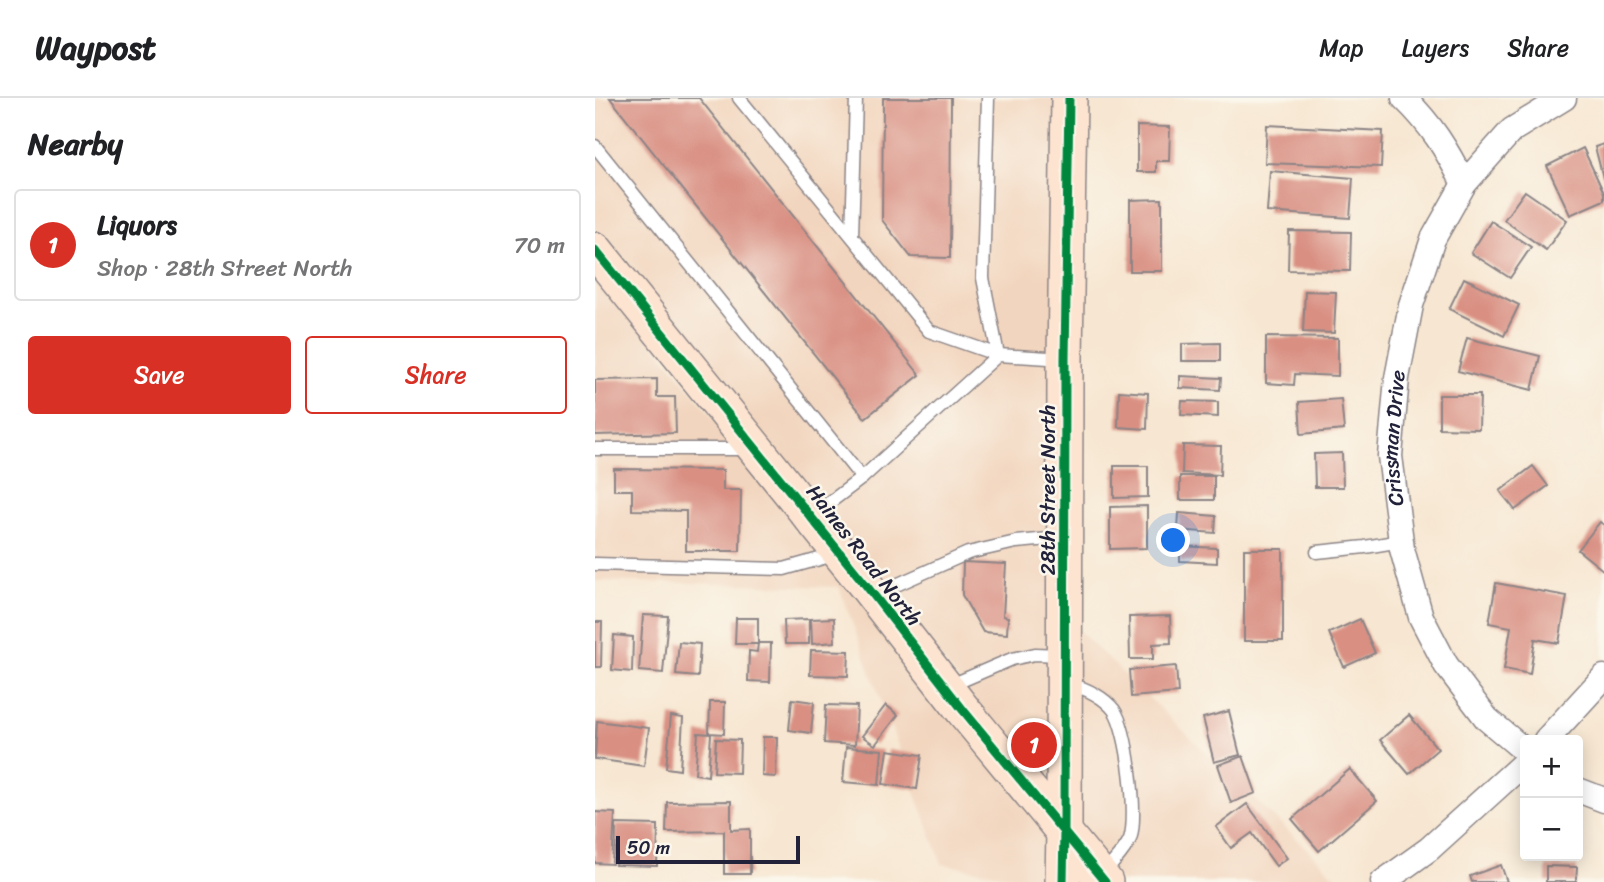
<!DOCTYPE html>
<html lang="en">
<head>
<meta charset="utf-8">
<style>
  body { margin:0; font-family:Sriracha,sans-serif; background:#f2f2f2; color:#202124 }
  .controls { position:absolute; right:21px; bottom:21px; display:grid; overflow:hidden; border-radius:7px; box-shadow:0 4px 18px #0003 }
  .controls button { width:63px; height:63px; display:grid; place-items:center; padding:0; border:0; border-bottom:2px solid #e0e0e0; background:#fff; color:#202124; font:35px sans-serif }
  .scale { position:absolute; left:21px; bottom:18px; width:184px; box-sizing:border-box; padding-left:7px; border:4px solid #22223b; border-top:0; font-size:19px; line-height:24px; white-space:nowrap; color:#22223b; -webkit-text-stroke:5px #fbf7ec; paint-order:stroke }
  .you { position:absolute; left:579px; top:443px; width:24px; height:24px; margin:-18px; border:5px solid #fff; border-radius:50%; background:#1a73e8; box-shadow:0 0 0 10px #1a73e833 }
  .badge { display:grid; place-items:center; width:46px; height:46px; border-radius:50%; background:#d93025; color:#fff; font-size:23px; font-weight:700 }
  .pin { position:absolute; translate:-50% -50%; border:4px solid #fff; box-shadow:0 2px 7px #0006 }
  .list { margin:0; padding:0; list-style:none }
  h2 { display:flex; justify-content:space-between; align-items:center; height:91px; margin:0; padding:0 28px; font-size:30px }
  h2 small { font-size:23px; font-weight:400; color:#757577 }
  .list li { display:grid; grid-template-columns:46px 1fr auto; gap:21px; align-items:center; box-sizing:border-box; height:112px; margin:0 14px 14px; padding:0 14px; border:2px solid #e0e0e0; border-radius:7px }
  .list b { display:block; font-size:26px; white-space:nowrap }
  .list p { margin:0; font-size:23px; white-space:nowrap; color:#757577 }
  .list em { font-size:23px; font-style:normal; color:#757577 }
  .actions { display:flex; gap:14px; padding:21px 28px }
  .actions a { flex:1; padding:16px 0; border:2px solid #d93025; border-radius:7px; text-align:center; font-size:24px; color:#d93025 }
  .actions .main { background:#d93025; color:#fff }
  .map { position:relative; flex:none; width:1009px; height:784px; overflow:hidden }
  header { display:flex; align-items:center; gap:42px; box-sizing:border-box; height:98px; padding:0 35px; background:#fff; border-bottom:2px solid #e0e0e0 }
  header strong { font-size:33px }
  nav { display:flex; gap:38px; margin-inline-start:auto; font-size:24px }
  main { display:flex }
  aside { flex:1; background:#fff }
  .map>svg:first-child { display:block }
</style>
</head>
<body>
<header>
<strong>Waypost</strong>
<nav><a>Map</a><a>Layers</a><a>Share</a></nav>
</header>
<main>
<aside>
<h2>Nearby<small></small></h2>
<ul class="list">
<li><span class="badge">1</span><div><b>Liquors</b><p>Shop · 28th Street North</p></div><em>70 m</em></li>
</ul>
<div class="actions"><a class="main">Save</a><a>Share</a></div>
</aside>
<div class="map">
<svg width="1009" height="784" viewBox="0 0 1009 784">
  <rect width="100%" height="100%" fill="#fbf7ec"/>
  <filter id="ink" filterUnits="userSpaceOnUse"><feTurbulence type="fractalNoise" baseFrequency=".0143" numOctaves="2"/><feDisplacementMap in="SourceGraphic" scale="14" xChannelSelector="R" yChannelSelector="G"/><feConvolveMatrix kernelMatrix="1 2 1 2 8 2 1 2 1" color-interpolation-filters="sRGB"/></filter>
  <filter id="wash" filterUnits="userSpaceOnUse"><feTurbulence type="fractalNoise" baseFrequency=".00686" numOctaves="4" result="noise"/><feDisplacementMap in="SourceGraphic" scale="28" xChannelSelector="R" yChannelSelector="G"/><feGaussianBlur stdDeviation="1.57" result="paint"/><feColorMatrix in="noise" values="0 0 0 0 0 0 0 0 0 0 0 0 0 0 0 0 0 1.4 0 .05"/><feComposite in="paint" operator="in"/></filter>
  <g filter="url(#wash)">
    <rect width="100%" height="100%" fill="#f7e7d2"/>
    <g fill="#f2d5be">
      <path d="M0,0H461L457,698L0,131Z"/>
      <path d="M0,173L456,739L452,784L347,766L244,489L0,483Z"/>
      <path d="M482,531L734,772L747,784H527L482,728Z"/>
    </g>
    <g id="blocks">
      <g fill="#d99083">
        <path d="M15,0H104L325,277L270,320Z"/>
        <path d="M288,0H356L355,160L316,159L287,122Z"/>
        <path d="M672,27L788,33L786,69L670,65Z"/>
        <path d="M542,28L575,29L574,63H561V74H542Z"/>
        <path d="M1009,46V80H1008L1000,49Z"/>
        <path d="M988,50L1009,95V102L975,117L952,68Z"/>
        <path d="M675,73L758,80L755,120L672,114Z"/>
        <path d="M930,93L972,122L951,152L909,122Z"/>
        <path d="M567,101V173H535V102Z"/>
        <path d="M896,123L936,149L915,180L876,155Z"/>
        <path d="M694,133L756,134L755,173L693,172Z"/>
        <path d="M869,180L924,207L909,238L854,211Z"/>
        <path d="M710,193L741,194L739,235L708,234Z"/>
        <path d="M671,239L743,240V278L700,276L699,287L671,285Z"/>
        <path d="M872,240L945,258L937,292L863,273Z"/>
        <path d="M625,245V263H587V246Z"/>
        <path d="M585,278L626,280L625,292L585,290Z"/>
        <path d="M62,281V299H80L81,335L0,337V282Z"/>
        <path d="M524,293L553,295L552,331L523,329Z"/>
        <path d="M844,297H885L884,331L844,330Z"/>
        <path d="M746,301L749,332L706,336L704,304Z"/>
        <path d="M587,303L623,304V319L586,317Z"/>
        <path d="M588,347L626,348L625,377L587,375Z"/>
        <path d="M747,355L748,389H720L719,356Z"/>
        <path d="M519,368H553V399L519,400Z"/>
        <path d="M938,368L953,388L920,412L905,393Z"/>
        <path d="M19,371L128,372V392H146L145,453H91V413L37,412V392H19Z"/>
        <rect x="585" y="378" width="34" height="24"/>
        <path d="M552,408V450L515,451V409Z"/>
        <path d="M584,415L621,418L620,435L583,432Z"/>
        <path d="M1005,424L1009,427V473L983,452Z"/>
        <path d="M585,448L622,450V465L585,463Z"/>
        <rect x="649" y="451" width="39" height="92"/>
        <path d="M368,464L411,466L408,518L413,519L412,536L388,534L367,497Z"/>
        <path d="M901,485L972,498L964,545L940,541L935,576L909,571L916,529L894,525Z"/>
        <path d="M48,517L73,518L68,575L44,573Z"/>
        <path d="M575,518L576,545L558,546V561H535L534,519Z"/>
        <path d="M141,520H163V546H140Z"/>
        <path d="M239,520L240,544L217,546L216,521Z"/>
        <path d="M214,521V546H190L189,522Z"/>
        <path d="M765,521L780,555L749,569L734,535Z"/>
        <path d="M0,524H7L6,569H0Z"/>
        <path d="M19,537L38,539L37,574L17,572Z"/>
        <path d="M84,544L105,546L103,579L81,577Z"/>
        <path d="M163,545H176L175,584L153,583L154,553L162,554Z"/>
        <path d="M216,552L254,553L253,578L215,577Z"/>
        <path d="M581,568L583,595L536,599L534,572Z"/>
        <path d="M197,601L219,604L216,635L194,632Z"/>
        <path d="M115,604H130L129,636L114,635Z"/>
        <path d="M231,607L262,608L260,647L229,645Z"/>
        <path d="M291,607L303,617L280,647L267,638Z"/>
        <path d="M634,613L645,657L619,664L608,620Z"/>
        <path d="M814,617L843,651L814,676L785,642Z"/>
        <path d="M76,618L88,620L85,672L71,670Z"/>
        <path d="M2,623L54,630L49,668L0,661Z"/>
        <path d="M103,635L116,636L113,678L100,676Z"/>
        <path d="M168,639H182L181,679L167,678Z"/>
        <path d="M121,641L145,642L144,675L119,674Z"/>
        <path d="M251,649L287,652L284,687L248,684Z"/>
        <path d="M293,652L327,657L322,691L288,686Z"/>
        <path d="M648,658L661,695L636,705L623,667Z"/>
        <path d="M755,671L782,703L724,753L697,721Z"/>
        <path d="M136,703V732L155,731V776H129V733L71,734L72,704Z"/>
        <path d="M652,706L692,760L681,768L657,735L636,750L621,729Z"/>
        <path d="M0,714L20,715L17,766L0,765Z"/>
        <path d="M21,726L63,727L62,768L20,767Z"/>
        <path d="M906,767L912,784H877L875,778Z"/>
        <path d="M951,768L982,769L981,784H951Z"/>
      </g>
    </g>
  </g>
  <g filter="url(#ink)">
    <use href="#blocks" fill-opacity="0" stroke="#8c8486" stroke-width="2"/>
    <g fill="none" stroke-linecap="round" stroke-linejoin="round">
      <g stroke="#8c8486" stroke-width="15">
        <g id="lane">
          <path d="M144,0L334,233L403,257L388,180L393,0"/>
          <path d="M0,48L267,380L403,257L470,261"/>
          <path d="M257,138L261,0"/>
          <path d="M0,351H154"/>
          <path d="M218,417L267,380"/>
          <path d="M722,454L770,449L806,443"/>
          <path d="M0,466L189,471L242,456"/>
          <path d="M281,496L373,455L421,444L466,440"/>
          <path d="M472,585C490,590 507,597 519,612C533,632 543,718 535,741C530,753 517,765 509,776"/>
          <path d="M354,588L417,561L440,556L466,557"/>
        </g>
      </g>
      <g stroke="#8c8486" stroke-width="27">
        <g id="street">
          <path d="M809,0C837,27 852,52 869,86"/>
          <path d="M951,642L1009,579"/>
          <path id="s1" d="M930,653L892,621L851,567L826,519L807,451L795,358L802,280L816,207L838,141L869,86L917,32L969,0"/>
          <path d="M983,692L1009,702"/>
          <path d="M788,784L834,751L930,664"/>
        </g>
      </g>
      <g stroke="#8c8486" stroke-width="38">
        <g id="secondary">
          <path d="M0,152L270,486L368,612L510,784"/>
          <path d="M468,784L469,733L470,261L474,0"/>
        </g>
      </g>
      <use href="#lane" stroke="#fff" stroke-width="12"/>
      <use href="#street" stroke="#fff" stroke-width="24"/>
      <use href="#secondary" stroke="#fde4d1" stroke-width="35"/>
      <g stroke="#fbf7ec" stroke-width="13">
        <g id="cycleway">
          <path d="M0,152L270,486L368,612L510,784"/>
          <path d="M468,784L469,733L470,261L474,0"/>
        </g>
      </g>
      <use href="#cycleway" stroke="#00873e" stroke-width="9"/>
    </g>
  </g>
  <g text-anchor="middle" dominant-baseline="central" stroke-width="5" stroke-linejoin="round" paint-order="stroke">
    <g font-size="21" fill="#22223b" stroke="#fbf7ec">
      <text stroke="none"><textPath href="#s1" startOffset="354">Crissman Drive</textPath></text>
      <text transform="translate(453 392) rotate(-90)">28th Street North</text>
      <text transform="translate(269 457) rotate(52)">Haines Road North</text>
    </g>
  </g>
</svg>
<div class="controls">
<button>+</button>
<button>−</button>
</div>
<div class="scale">50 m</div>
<div class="you"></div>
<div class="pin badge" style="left:439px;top:647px">1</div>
</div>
</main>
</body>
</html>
